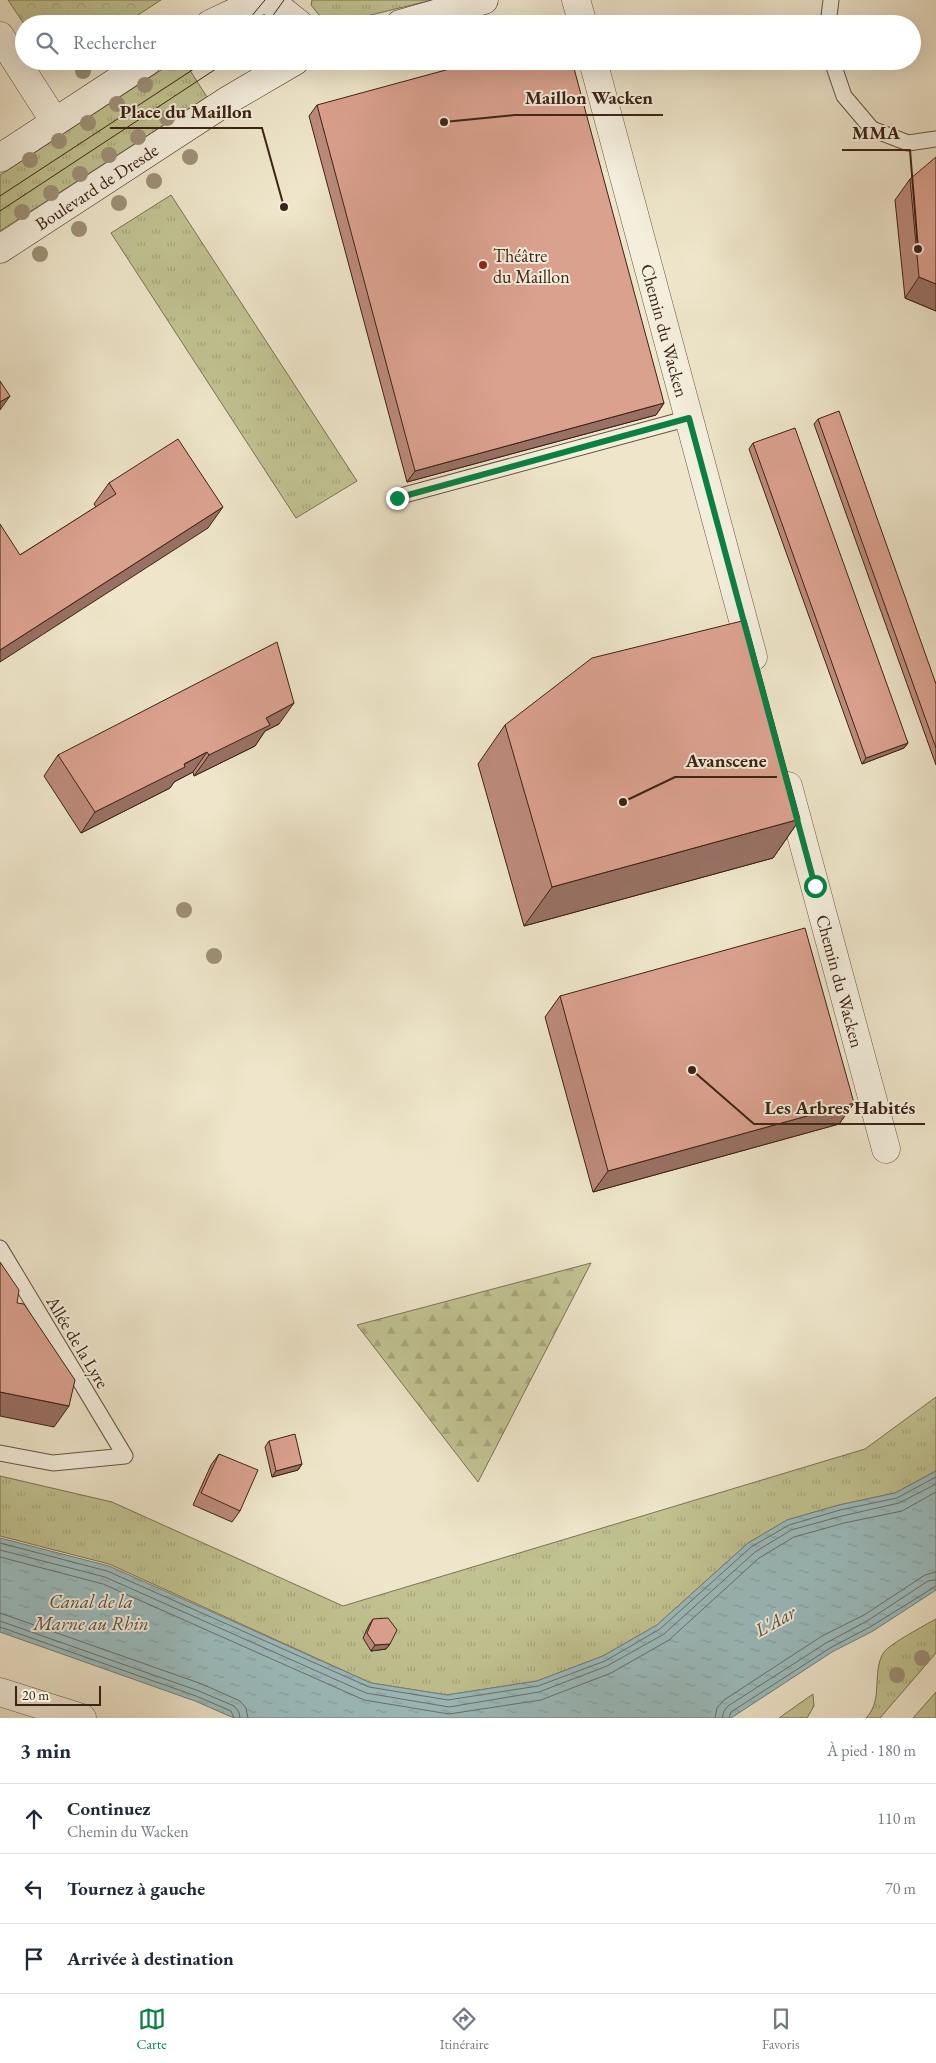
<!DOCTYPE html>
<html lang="fr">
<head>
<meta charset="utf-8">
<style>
  body { margin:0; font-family:"EB Garamond",serif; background:#f6f6f7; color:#1f2937 }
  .scale { position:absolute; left:15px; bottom:12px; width:86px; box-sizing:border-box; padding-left:5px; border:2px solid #3c2315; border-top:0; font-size:14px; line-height:18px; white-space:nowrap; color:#3c2315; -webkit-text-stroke:4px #f4eedd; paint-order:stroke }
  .stop { position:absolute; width:15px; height:15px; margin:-11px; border:4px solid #0b8043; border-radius:50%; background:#fff }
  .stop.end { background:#0b8043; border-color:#fff; box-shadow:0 1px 5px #0008 }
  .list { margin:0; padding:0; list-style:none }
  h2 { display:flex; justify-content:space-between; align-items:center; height:65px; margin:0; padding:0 20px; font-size:21px }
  h2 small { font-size:16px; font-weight:400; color:#747a83 }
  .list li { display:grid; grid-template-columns:32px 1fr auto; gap:15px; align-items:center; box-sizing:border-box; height:70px; padding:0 20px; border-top:1px solid #e0e1e3 }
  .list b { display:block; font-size:19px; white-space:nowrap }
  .list p { margin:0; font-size:16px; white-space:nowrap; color:#747a83 }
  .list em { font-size:16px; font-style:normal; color:#747a83 }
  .icon { flex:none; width:28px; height:28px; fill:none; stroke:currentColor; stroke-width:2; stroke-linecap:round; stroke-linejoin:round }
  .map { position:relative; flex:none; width:936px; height:1718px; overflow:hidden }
  .search { position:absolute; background:#fff; box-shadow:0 5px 20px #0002; left:15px; right:15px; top:15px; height:55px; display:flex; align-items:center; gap:12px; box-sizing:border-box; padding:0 18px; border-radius:28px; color:#747a83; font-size:19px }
  .sheet { height:275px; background:#fff }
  nav { display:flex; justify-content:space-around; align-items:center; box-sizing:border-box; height:70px; border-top:1px solid #e0e1e3; background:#fff; font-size:14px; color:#747a83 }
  nav a { display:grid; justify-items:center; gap:2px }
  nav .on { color:#0b8043 }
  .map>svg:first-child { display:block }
</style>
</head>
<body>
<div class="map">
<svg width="936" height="1718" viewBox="0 0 936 1718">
  <defs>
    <pattern id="grass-tufts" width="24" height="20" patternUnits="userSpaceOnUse" patternTransform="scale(1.25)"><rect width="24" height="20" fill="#c1c291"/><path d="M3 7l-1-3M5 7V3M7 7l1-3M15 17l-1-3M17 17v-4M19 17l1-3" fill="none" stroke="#a7a67c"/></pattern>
    <pattern id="forest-firs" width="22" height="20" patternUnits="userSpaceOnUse" patternTransform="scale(1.25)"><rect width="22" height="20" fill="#c1c291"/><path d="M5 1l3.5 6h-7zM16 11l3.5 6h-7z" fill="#a7a67c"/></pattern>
    <pattern id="park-crowns" width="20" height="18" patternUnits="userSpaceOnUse" patternTransform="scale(1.25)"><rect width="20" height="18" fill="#c1c291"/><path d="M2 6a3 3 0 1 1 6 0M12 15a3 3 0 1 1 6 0" fill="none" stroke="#a7a67c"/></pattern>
    <pattern id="water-ripples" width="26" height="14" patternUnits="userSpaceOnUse" patternTransform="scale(1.25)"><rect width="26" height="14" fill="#9cbdbf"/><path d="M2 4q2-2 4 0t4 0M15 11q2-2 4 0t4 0" fill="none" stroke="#87a2a3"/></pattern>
  </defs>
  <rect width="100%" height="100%" fill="#eee5ca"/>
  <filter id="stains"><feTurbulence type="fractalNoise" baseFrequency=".004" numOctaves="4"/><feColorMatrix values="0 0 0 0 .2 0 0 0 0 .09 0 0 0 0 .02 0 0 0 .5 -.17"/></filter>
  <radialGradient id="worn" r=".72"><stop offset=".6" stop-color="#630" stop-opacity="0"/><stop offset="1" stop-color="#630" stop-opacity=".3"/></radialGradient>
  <g fill="url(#grass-tufts)" stroke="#7e7253">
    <path d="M312,0H432L338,23L319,15L311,5Z"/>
    <path d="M175,61H184L207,97L0,231V175Z"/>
    <path d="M171,195L357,481L296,518L111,233Z"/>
    <path d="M936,1397V1471L895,1493L839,1505L787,1520L748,1543L657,1625L603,1656L537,1681L447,1695L371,1683L109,1564L0,1536V1476L112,1502L343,1606L865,1449Z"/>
    <path d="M936,1619V1653L880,1718H866C884,1700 871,1672 884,1652C890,1644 925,1625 936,1619Z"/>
    <path d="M813,1694L814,1706L807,1718H779Z"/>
  </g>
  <path fill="url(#forest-firs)" stroke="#7e7253" d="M591,1263L478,1482L357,1325Z"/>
  <path fill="url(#park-crowns)" stroke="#7e7253" d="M8,0H161L124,24H24Z"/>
  <path fill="#c1c291" stroke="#7e7253" d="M936,1692V1718H913Z"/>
  <path fill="url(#water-ripples)" stroke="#767f7b" d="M936,1471V1590L873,1631L832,1652L731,1718H234L195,1701L0,1632V1538L109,1566L371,1683L447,1695L537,1681L603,1656L657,1625L748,1543L787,1520L839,1505L895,1493Z"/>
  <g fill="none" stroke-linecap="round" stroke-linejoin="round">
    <g stroke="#6c706a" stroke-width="1">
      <path d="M0,1543L107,1571L369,1687L448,1700L538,1686L605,1661L660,1629L751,1547L789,1525L840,1510L897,1498L936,1477"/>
      <path d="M0,1550L105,1577L366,1693L449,1707L539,1692L607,1666L664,1634L755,1552L791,1530L842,1516L899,1503L936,1484"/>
      <path d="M0,1557L103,1584L364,1700L449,1714L541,1700L611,1673L669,1640L759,1558L794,1537L844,1523L902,1511L936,1492"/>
      <path d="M0,1613L202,1684L240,1701L246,1708L248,1718"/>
      <path d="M0,1621L199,1691L234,1706L239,1712L240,1718"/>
      <path d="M0,1627L196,1696L231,1711L234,1718"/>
      <path d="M715,1718L717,1708L724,1700L822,1636L864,1615L925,1575L936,1572"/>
      <path d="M722,1718L724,1711L728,1706L826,1643L867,1621L928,1581L936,1580"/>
      <path d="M729,1718L731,1712L830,1648L870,1627L936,1586"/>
    </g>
    <g stroke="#685442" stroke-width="17">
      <g id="service">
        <path d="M828,24L831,0"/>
        <path d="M832,61L844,96L872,129L908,143L936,139"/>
        <path d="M397,497L689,418"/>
        <path d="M0,1248L125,1456L53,1463L0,1453"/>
      </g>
    </g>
    <g stroke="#685442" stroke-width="29">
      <g id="minor">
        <path d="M576,0L583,24"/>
        <path d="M0,36L55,122"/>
        <path id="s1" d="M593,61L753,657"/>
        <path id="s2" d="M788,786L886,1149"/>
        <path d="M0,1692L82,1718"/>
      </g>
    </g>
    <g stroke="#3c2315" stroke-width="29">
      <g id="secondary">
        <path d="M269,0L299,24"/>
        <path d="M210,24L261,0"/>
        <path d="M400,24L484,0"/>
        <path d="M0,158L148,61"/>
        <path id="s3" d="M0,249L230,99L295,61"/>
      </g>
    </g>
    <use href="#service" stroke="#f4eedd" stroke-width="15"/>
    <use href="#minor" stroke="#f4eedd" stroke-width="28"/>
    <use href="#secondary" stroke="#f4eedd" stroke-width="28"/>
    <g stroke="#3c2315" stroke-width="1">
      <path d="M245,24L265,0"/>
      <path d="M267,24L284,0"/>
      <path d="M0,196L206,61"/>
      <path d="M0,211L228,61"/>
    </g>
  </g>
  <g fill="#9e9078">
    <circle cx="83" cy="71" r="8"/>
    <circle cx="145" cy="85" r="8"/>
    <circle cx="117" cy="104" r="8"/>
    <circle cx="167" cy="118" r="8"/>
    <circle cx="88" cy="123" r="8"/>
    <circle cx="138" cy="137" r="8"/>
    <circle cx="59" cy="141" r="8"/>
    <circle cx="109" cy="155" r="8"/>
    <circle cx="190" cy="157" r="8"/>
    <circle cx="30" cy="160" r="8"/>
    <circle cx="80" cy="174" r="8"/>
    <circle cx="154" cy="181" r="8"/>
    <circle cx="51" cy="193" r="8"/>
    <circle cx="119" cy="203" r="8"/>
    <circle cx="22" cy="212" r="8"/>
    <circle cx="79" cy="229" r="8"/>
    <circle cx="40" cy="254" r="8"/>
    <circle cx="184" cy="910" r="8"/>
    <circle cx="214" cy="956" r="8"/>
    <circle cx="922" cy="1658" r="8"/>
    <circle cx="897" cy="1675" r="8"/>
  </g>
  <g fill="#bc8a7b" stroke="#3c2315">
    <path d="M317,105L664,403L656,415L407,482L309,116Z"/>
    <path d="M910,179L936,311L905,298L895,200Z"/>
    <path d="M818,419L936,684V765L814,424Z"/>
    <path d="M753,443L908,743L904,748L862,764L749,449Z"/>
    <path d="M109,483L208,528L20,555L96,507L94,504Z"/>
    <path d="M279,724L265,731L255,746L194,776L193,772L174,782L170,788L81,833L44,776L58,755Z"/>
    <path d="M505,725L800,819L773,858L524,926L478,764Z"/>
    <path d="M560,996L854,1103L839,1124L593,1192L545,1017Z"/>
    <path d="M269,1441L302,1464L298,1470L272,1477L265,1447Z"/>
    <path d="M219,1454L240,1511L232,1522L193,1505L211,1465Z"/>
    <path d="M373,1619L390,1644L386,1649L371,1651L363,1638L369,1625Z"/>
  </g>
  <g fill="#997164" stroke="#3c2315">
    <path d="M919,277L936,284V311L905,298Z"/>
    <path d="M10,396L0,410V402Z"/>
    <path d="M664,403L656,415L407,482L415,471Z"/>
    <path d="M223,507L208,528L0,662V650Z"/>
    <path d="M294,703L279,724L265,731L255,746L194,776L209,755L266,718Z"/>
    <path d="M908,743L904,748L862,764L866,758Z"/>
    <path d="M207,752L193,772L174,782L170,788L81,833L95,812Z"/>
    <path d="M800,819L773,858L524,926L552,887Z"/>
    <path d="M854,1103L839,1124L593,1192L608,1171Z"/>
    <path d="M0,1392L69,1406L54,1427L0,1416Z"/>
    <path d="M302,1464L298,1470L272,1477L276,1471Z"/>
    <path d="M390,1644L386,1649L371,1651L375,1645Z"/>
  </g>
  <g fill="#dba18f" stroke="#3c2315">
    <path d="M479,61H572L664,403L415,471L317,105Z"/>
    <path d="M936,157V284L919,277L910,179Z"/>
    <path d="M0,381L10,396L0,402Z"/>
    <path d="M839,411L936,684V748L818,419Z"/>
    <path d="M795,428L908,743L866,758L753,443Z"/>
    <path d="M178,439L223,507L0,650V524L20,555L116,494L109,483Z"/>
    <path d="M746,620L800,819L552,887L505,725L592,658Z"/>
    <path d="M277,642L294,703L266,718L270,725L209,755L207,752L184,764L185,767L95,812L58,755Z"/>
    <path d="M805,928L854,1103L608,1171L560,996Z"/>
    <path d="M0,1262L19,1290L17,1303L24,1304L75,1380L69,1406L0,1392Z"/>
    <path d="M295,1434L302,1464L276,1471L269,1441Z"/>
    <path d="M219,1454L258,1470L240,1511L201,1493Z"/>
    <path d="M388,1618L397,1630L390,1644L375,1645L367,1633L373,1619Z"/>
  </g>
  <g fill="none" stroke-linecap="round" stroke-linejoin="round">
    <path stroke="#0b8043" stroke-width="6" d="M397,498L689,418L815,886"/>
  </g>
  <circle fill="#8f2418" stroke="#f4eedd" stroke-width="2" cx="483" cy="265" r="5"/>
  <g text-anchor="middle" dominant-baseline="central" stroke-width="4" stroke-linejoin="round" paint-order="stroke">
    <g font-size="18" fill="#3c2315" stroke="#f4eedd">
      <text stroke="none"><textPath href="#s3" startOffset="115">Boulevard de Dresde</textPath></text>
      <text stroke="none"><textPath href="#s1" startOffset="279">Chemin du Wacken</textPath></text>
      <text stroke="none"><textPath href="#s2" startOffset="202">Chemin du Wacken</textPath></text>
      <text transform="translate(78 1342) rotate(59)">Allée de la Lyre</text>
    </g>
    <g font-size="18" fill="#3c2315" stroke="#f4eedd" text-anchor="start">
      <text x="493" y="255">Théâtre<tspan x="493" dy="21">du Maillon</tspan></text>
    </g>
    <g font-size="19" font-style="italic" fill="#595148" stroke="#f4eedd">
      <text x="91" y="1601">Canal de la<tspan x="91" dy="22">Marne au Rhin</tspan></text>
      <text transform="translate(775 1621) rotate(-29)">L'Aar</text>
    </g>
  </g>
  <path fill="none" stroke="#3c2315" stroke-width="2" d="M444 122L515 115H663M284 207L262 128H110M918 249L910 150H842M623 802L675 777H777M692 1070L754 1124H925"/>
  <g fill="#3c2315" stroke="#f4eedd" stroke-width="2">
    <circle cx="444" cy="122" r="5"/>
    <circle cx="284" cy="207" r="5"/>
    <circle cx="918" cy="249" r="5"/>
    <circle cx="623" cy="802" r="5"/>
    <circle cx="692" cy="1070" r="5"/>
  </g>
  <g font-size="19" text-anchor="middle" font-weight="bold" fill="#3c2315" stroke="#f4eedd" stroke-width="4" stroke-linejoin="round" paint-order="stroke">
    <text x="589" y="104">Maillon Wacken</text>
    <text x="186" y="118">Place du Maillon</text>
    <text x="876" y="139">MMA</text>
    <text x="726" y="767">Avanscene</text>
    <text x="840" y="1114">Les Arbres Habités</text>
  </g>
  <rect width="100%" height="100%" filter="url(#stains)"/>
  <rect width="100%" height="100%" fill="url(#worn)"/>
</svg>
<div class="scale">20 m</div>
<div class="stop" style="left:815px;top:886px"></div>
<div class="stop end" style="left:397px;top:498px"></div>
<div class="search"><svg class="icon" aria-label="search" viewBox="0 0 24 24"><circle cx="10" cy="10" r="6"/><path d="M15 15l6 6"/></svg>Rechercher</div>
</div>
<section class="sheet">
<h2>3 min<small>À pied · 180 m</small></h2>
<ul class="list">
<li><svg class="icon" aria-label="ahead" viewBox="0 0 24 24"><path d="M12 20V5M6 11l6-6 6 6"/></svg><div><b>Continuez</b><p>Chemin du Wacken</p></div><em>110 m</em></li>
<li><svg class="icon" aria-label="left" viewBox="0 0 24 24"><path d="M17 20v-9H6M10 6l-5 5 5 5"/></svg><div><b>Tournez à gauche</b></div><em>70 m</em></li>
<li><svg class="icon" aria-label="arrive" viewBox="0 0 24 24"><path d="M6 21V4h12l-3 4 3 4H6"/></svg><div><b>Arrivée à destination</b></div></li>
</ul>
</section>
<nav>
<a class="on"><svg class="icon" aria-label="map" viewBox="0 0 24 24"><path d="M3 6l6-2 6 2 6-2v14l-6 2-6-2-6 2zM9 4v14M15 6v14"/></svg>Carte</a>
<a><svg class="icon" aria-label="directions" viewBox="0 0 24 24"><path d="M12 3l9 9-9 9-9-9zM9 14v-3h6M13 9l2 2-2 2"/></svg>Itinéraire</a>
<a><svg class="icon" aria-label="saved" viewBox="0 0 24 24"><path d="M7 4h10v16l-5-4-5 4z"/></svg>Favoris</a>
</nav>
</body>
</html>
